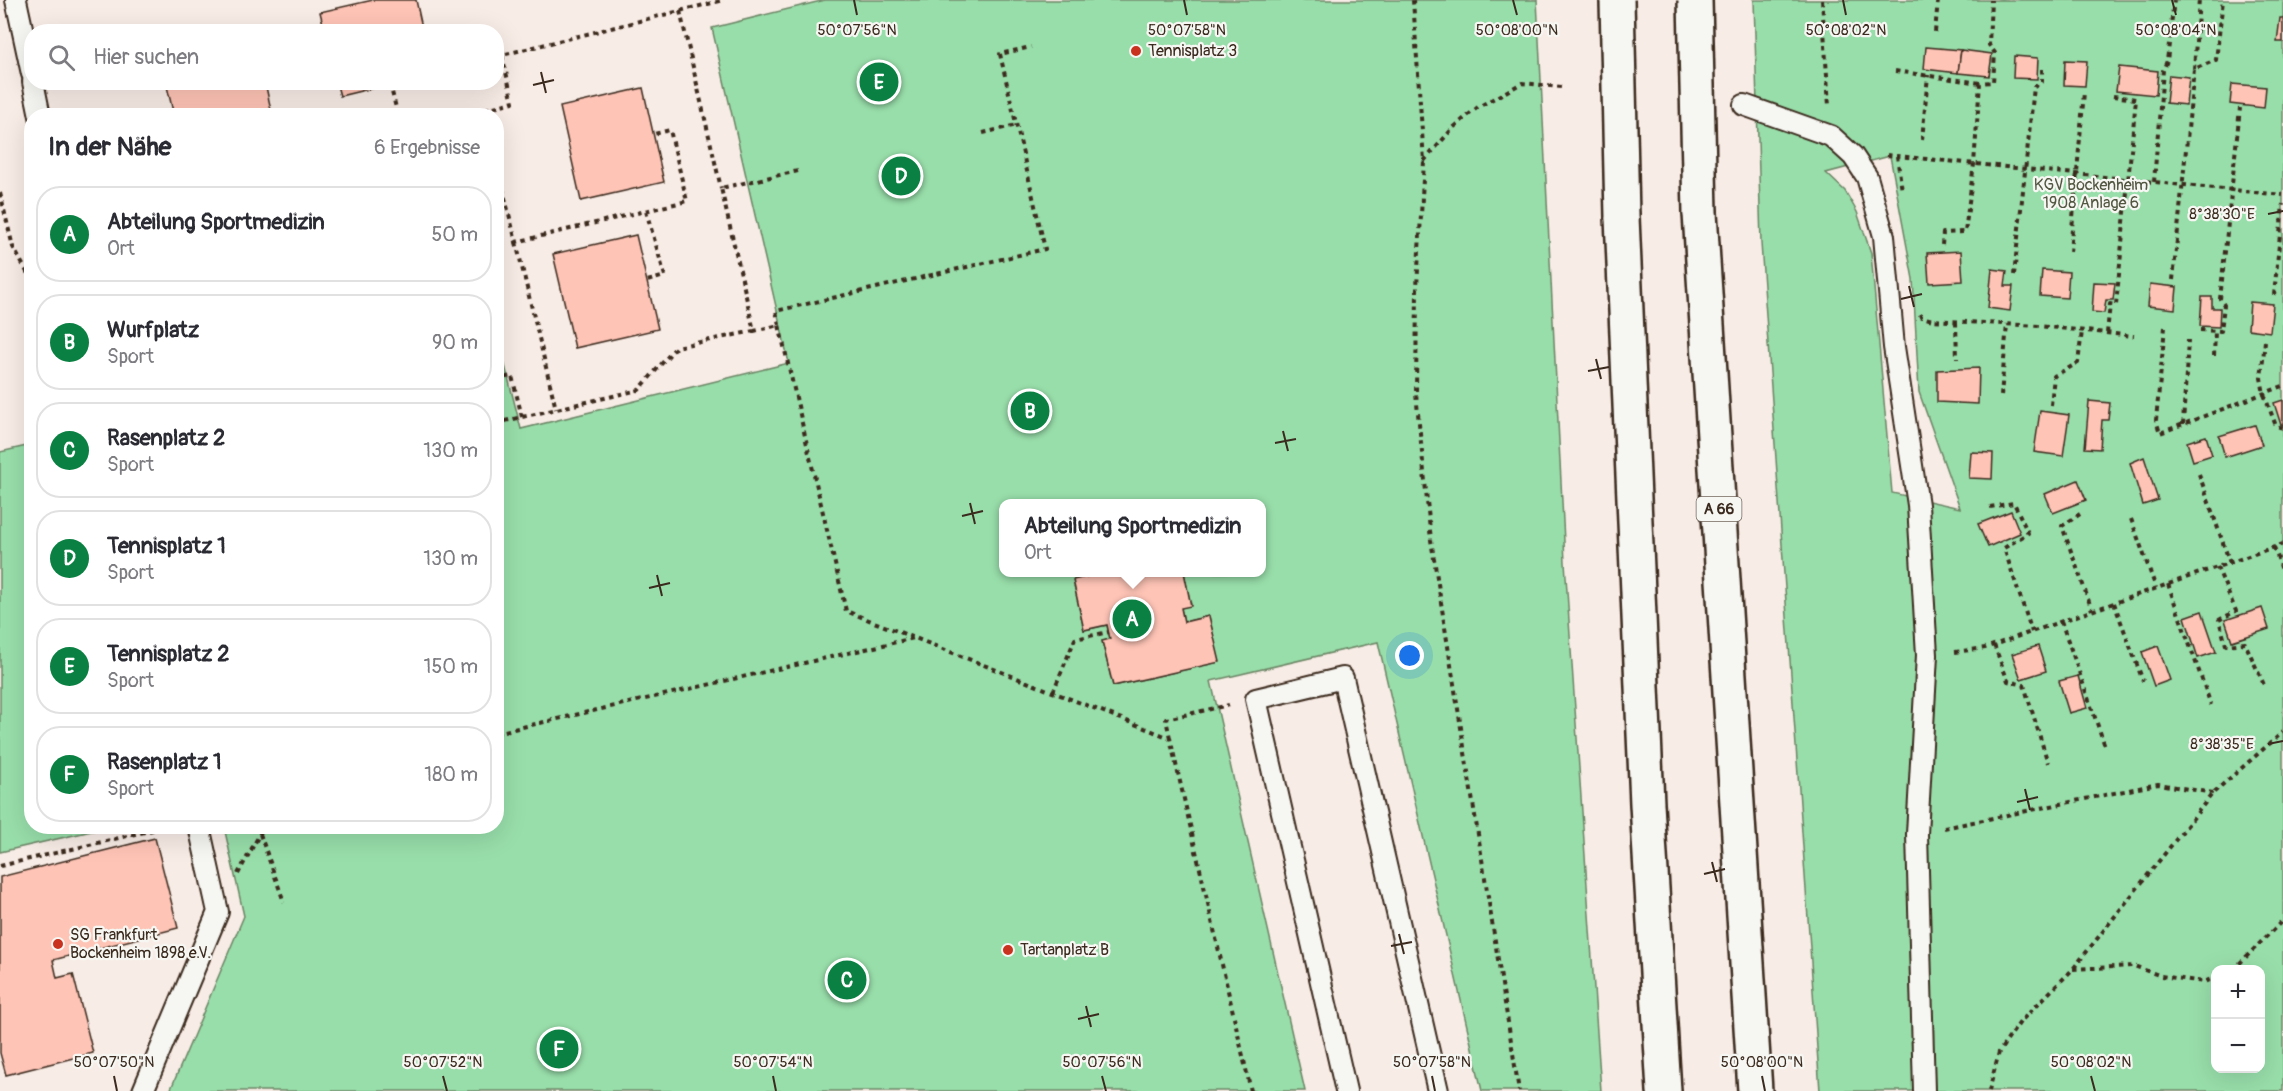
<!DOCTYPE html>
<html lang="de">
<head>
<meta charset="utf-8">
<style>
  body { margin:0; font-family:Pangolin,sans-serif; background:#f7f7f7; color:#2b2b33 }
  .controls { position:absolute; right:18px; bottom:18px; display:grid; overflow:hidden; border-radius:12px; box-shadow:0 6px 24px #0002 }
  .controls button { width:54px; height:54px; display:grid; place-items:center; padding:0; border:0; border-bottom:2px solid #e1e1e2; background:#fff; color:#2b2b33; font:30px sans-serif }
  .you { position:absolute; left:1410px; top:656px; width:21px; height:21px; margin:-15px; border:4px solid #fff; border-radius:50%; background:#1a73e8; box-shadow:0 0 0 9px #1a73e833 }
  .badge { display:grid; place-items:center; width:39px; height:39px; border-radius:50%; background:#0b8043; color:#fff; font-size:20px; font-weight:700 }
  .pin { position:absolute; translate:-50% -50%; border:3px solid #fff; box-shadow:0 2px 6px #0006 }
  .popup { position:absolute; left:999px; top:499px; width:267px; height:78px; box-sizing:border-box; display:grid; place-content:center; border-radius:12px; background:#fff; filter:drop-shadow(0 2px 4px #0005); font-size:20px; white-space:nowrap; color:#7c7c81 }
  .popup b { font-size:22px; color:#2b2b33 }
  .popup::after { content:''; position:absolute; left:50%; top:100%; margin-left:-12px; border:12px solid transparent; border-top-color:#fff }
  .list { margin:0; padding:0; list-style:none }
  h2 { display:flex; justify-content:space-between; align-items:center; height:78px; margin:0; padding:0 24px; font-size:26px }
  h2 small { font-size:20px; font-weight:400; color:#7c7c81 }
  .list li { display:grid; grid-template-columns:39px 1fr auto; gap:18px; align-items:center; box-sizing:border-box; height:96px; margin:0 12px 12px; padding:0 12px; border:2px solid #e1e1e2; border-radius:24px }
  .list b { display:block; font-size:22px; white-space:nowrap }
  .list p { margin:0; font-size:20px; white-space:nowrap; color:#7c7c81 }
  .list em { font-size:20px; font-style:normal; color:#7c7c81 }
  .icon { flex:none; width:33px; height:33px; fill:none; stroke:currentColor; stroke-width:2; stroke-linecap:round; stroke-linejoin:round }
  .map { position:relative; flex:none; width:2283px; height:1091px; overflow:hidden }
  .search { position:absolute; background:#fff; box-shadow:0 6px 24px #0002; left:24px; top:24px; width:480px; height:66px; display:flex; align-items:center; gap:15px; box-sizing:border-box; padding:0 21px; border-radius:24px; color:#7c7c81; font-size:22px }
  .panel { position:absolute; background:#fff; box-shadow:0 6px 24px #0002; left:24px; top:108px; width:480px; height:726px; border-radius:24px }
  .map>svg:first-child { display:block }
</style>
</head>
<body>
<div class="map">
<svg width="2283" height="1091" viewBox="0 0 2283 1091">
  <rect width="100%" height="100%" fill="#f8ece6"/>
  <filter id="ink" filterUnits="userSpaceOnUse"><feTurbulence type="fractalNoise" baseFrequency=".0167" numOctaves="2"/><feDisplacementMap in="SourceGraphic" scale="12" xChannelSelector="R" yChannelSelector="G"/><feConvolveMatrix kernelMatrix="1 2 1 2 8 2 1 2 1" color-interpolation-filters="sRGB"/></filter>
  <g filter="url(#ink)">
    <g fill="#98deaa" stroke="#6a8464" stroke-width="1.5" fill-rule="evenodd">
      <path d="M825,0H1537L1565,562L1601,1091H1482L1378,642L1211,681L1305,1091H170L244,916L224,827L496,826L497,334L521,429L789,363L712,28ZM1003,504H1261V572L1184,573L1191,605L1181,608L1184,622L1209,616L1219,662L1113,686L1102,641L1110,639L1107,625L1084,630L1073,580L1106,572H1003Z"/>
      <path d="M1754,0H2283V1091H1820L1761,243ZM1890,156L1913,279L1919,392L1960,508L1892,493L1871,253L1857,212L1845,191L1826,173ZM2216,970H2260V1068H2216Z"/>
      <path d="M31,445L32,826L109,827L0,852V452Z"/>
    </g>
    <g fill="#fec4b6" stroke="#3b2a1e" stroke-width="1.5">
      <path d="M373,0H416L423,32H325L320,12Z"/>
      <path d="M2280,18H2283V42H2277Z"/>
      <path d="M1926,47L1961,50L1958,73L1924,69Z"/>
      <path d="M1961,50L1992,54L1989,76L1958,73Z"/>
      <path d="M2014,56L2038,58L2037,79L2013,78Z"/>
      <path d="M2065,60L2087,61L2085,86L2064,85Z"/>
      <path d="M2119,67L2158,71L2156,95L2116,91Z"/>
      <path d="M2169,75L2189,77L2186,105L2166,103Z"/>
      <path d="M166,82H265L271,110L246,116H174Z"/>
      <path d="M336,82H398L340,96Z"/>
      <path d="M2232,84L2266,87L2264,108L2230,104Z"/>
      <path d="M643,88L664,182L581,201L560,107Z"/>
      <path d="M636,235L658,329L575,348L553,254Z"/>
      <path d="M1961,251L1963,281L1929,283L1927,253Z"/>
      <path d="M1992,269L2007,271L2005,286H2013L2010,311L1988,308Z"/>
      <path d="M2042,270L2069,272L2067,298L2040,296Z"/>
      <path d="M2094,282L2115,283L2113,300H2106L2104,313L2092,312Z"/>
      <path d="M2150,284L2177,287L2175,309L2148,306Z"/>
      <path d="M2202,297H2212V308H2220L2219,327L2200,326Z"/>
      <path d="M2250,302L2273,304L2270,332L2248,329Z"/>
      <path d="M1979,368L1978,404L1937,402V370Z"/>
      <path d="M2283,400V425H2281L2274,403Z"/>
      <path d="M2089,401L2110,403L2108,420H2102L2100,449L2085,448Z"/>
      <path d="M2040,411L2069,415L2063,456L2034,452Z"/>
      <path d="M2255,425L2262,445L2225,457L2219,436Z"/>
      <path d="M2206,436L2212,455L2193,461L2187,442Z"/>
      <path d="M1971,452L1993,453L1992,479L1969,478Z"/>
      <path d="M2144,457L2158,500L2143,505L2130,463Z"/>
      <path d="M2078,480L2086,500L2053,513L2045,494Z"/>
      <path d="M2011,511L2020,533L1988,547L1978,524Z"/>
      <path d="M1106,572H1184L1191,606L1181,608L1184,622L1209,616L1220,662L1113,686L1102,641L1110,639L1107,625L1084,630L1073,580Z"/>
      <path d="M2262,608L2269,629L2232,641L2225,620Z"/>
      <path d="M2202,611L2216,652L2198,658L2185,617Z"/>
      <path d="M2038,646L2046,671L2021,679L2012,654Z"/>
      <path d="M2158,646L2170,680L2154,686L2142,652Z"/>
      <path d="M2078,676L2087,708L2069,713L2059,681Z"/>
      <path d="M155,838L178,928L53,960L57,978L73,974L93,1053L6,1075L0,1053V877Z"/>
    </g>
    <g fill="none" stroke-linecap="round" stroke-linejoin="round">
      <g stroke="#3b2a1e" stroke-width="24">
        <g id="lane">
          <path d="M16,0L32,74"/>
          <path d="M33,82L40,116"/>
          <path d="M1744,105L1831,136L1853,156L1867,177L1884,236L1894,347L1918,505L1927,655L1917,834L1924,1091"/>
          <path d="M143,1091L218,912L199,826"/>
          <path d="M1346,1091L1256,699L1343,678L1438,1091"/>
        </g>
      </g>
      <g stroke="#3b2a1e" stroke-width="38">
        <g id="highway">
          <path d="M1700,213L1755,1091"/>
          <path d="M1622,217L1647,804L1664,1091"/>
        </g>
      </g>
      <g stroke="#3b2a1e" stroke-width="4" stroke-dasharray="4.5 4.5" stroke-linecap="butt">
        <path d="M1413,0L1424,161L1417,287L1416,394L1431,540L1519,1091"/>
        <path d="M1822,0L1829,106"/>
        <path d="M680,11L721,188"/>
        <path d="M1935,32L1938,0"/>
        <path d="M2194,69L2199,0"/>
        <path d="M1895,71L1980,83"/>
        <path d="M390,84L398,116"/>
        <path d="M484,109L485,116"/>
        <path d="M459,116L513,102L502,55L724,0"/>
        <path d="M983,133L1017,125"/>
        <path d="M1922,140L1928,75"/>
        <path d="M1887,155L2283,195"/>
        <path d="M1897,156L1902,191"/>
        <path d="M1424,161L1453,128L1478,107L1522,83L1561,87"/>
        <path d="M496,162L516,242L687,201L670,130L654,134"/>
        <path d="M798,171L721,188L754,331L779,325L846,611L1170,738L1251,1091"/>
        <path d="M2154,182L2163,70L2167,61L2174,0"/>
        <path d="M0,193L13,247L32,281"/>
        <path d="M646,211L665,276L647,281"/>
        <path d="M516,242L556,409"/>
        <path d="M1942,245L1943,233L1965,232L1974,164L1980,83L1993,82L1995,53L1989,45L1991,0"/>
        <path d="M2070,252L2084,92"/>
        <path d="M2014,275L2034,87L2042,82V67"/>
        <path d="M2173,280L2194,69L2216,60L2223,0"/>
        <path d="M2274,295L2283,204"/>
        <path d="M1920,314L1921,317L1933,320L2039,326L2134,336"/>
        <path d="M1956,322L1957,359"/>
        <path d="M779,325L776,311L1045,249L1000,54L1031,47"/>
        <path d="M2165,327L2156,420L2160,433L2283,386"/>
        <path d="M2200,330L2221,331L2224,305L2220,299L2240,108"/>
        <path d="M2107,333L2110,304L2116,305L2136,99L2113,96"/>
        <path d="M2265,341L2261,378L2264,394L2276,426L2283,428"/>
        <path d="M2214,356L2215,331"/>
        <path d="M496,379L512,376L522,417"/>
        <path d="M2001,396L2007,324"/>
        <path d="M2051,405L2054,376L2078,363L2082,331"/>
        <path d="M496,423L639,390L676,347L754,331"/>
        <path d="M2183,424L2188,340"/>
        <path d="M2199,474L2230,563"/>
        <path d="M1990,507L2014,503L2028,533L2004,548L2032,632"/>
        <path d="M2080,514L2062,526L2092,610"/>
        <path d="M2131,519L2156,588"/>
        <path d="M2274,547L2283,573"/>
        <path d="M2217,567L2236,611L2219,620L2226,645L2245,643L2265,687"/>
        <path d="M2168,584L2211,705"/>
        <path d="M2114,603L2143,681"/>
        <path d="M2061,621L2105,746"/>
        <path d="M1994,645L2008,681L2024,685L2048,763"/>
        <path d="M1955,652L1985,648L2283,544"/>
        <path d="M1053,692L1075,639L1109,632"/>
        <path d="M496,733L914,638"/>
        <path d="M1170,738L1166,719L1229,705"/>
        <path d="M409,826L410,832"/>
        <path d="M1944,828L2158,784L2213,793"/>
        <path d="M260,834L284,902"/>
        <path d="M0,866L157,829L156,826"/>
        <path d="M238,874L264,826"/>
        <path d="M2073,969L2134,966L2161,976L2204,982L2216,977"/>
        <path d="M2233,970L2283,920"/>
        <path d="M1989,1091L1999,1052L2020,1022L2073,969L2213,793L2283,732"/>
      </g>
      <use href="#lane" stroke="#f6f6f2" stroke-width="20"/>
      <use href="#highway" stroke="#f6f6f2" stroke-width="33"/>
      <g stroke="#3b2a1e" stroke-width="38" stroke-linecap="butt">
        <g id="highway-bridge">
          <path d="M1617,0L1622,217"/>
          <path d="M1695,0L1700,213"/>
        </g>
      </g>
      <use href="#highway-bridge" stroke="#f6f6f2" stroke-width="33"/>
    </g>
  </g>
  <path fill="none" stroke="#3b2a1e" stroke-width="2" d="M854,0L857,15M1184,0L1187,15M1513,0L1517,15M1843,0L1846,15M2172,0L2176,15M541,72L546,93M533,85L554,80M2268,214L2283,211M1909,286L1914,307M1901,299L1922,294M1596,359L1601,379M1588,371L1609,367M1283,431L1288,451M1275,443L1296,439M970,503L975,524M962,516L983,511M657,575L662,596M649,588L670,583M2268,744L2283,741M2025,789L2030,810M2017,802L2038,797M1712,862L1717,882M1704,874L1725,869M1399,934L1404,954M1391,946L1412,942M1086,1006L1091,1027M1078,1019L1099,1014M114,1076L117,1091M443,1076L447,1091M773,1076L776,1091M1102,1076L1106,1091M1432,1076L1435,1091M1762,1076L1765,1091M2091,1076L2095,1091"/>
  <g fill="#c8321e" stroke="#f6f6f2" stroke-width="2">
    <circle cx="1136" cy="51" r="6"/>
    <circle cx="58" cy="944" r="6"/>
    <circle cx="1008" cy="950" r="6"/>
  </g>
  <g text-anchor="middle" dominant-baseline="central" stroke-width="4.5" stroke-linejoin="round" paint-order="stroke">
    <rect fill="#f6f6f2" stroke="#73675e" stroke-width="1.5" x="1696.5" y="497" width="45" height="24" rx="4.5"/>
    <g font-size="15" font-weight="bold" fill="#3b2a1e">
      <text x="1719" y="509">A 66</text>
    </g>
    <g font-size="16" fill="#3b2a1e" stroke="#f6f6f2" text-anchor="start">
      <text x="1148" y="51">Tennisplatz 3</text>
      <text x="70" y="935">SG Frankfurt<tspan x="70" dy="18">Bockenheim 1898 e.V.</tspan></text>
      <text x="1020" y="950">Tartanplatz B</text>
    </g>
    <g font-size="16" fill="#525741" stroke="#f6f6f2">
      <text x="2091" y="185">KGV Bockenheim<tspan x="2091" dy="18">1908 Anlage 6</tspan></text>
    </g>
  </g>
  <g font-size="15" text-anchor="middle" fill="#3b2a1e" stroke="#f6f6f2" stroke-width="4.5" stroke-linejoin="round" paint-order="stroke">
    <text x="857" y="35">50°07'56"N</text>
    <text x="1517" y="35">50°08'00"N</text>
    <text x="1846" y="35">50°08'02"N</text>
    <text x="2176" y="35">50°08'04"N</text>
    <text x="1187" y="35">50°07'58"N</text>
    <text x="2222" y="219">8°38'30"E</text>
    <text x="2222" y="749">8°38'35"E</text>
    <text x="114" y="1067">50°07'50"N</text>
    <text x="443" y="1067">50°07'52"N</text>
    <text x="773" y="1067">50°07'54"N</text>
    <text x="1102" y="1067">50°07'56"N</text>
    <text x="1432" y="1067">50°07'58"N</text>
    <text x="1762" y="1067">50°08'00"N</text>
    <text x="2091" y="1067">50°08'02"N</text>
  </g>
</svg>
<div class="controls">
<button>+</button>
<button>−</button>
</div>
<div class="you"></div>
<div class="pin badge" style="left:1132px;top:619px">A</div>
<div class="popup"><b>Abteilung Sportmedizin</b>Ort</div>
<div class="pin badge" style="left:1030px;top:411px">B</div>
<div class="pin badge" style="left:847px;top:980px">C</div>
<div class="pin badge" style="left:901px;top:176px">D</div>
<div class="pin badge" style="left:879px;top:82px">E</div>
<div class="pin badge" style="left:559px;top:1049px">F</div>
<div class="search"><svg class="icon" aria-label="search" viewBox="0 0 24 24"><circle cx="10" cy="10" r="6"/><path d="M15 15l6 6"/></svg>Hier suchen</div>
<section class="panel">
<h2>In der Nähe<small>6 Ergebnisse</small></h2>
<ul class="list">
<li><span class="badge">A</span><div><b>Abteilung Sportmedizin</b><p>Ort</p></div><em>50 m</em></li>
<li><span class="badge">B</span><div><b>Wurfplatz</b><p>Sport</p></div><em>90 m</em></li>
<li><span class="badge">C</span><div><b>Rasenplatz 2</b><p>Sport</p></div><em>130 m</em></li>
<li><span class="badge">D</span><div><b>Tennisplatz 1</b><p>Sport</p></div><em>130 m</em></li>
<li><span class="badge">E</span><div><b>Tennisplatz 2</b><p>Sport</p></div><em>150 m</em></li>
<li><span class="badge">F</span><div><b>Rasenplatz 1</b><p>Sport</p></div><em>180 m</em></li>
</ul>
</section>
</div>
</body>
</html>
